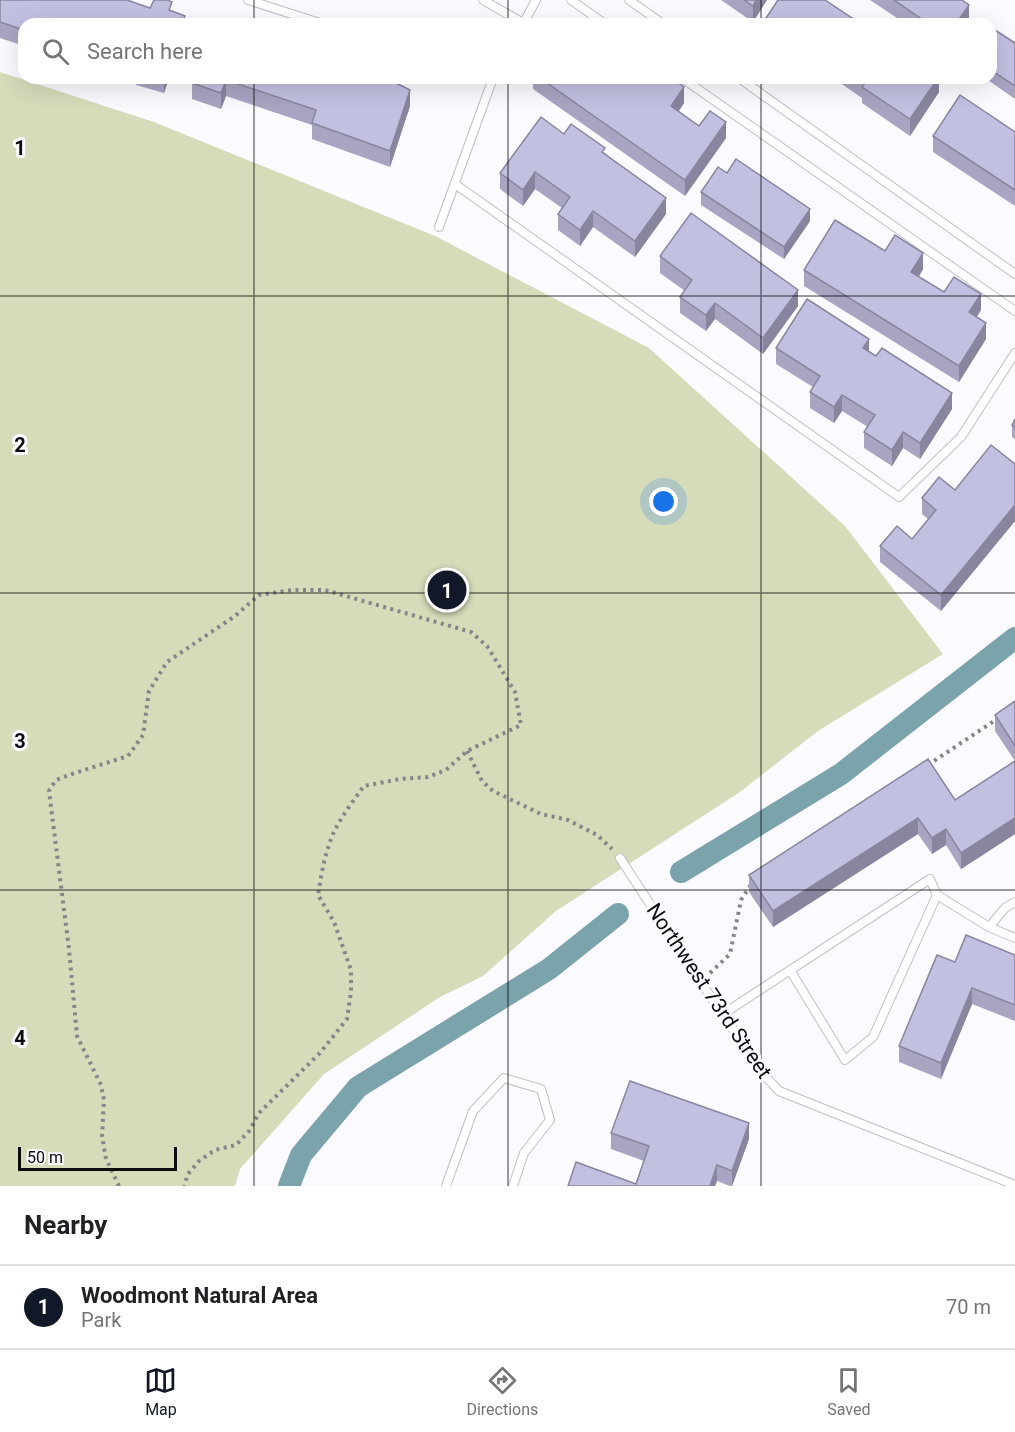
<!DOCTYPE html>
<html lang="en">
<head>
<meta charset="utf-8">
<style>
  body { margin:0; font-family:Roboto,sans-serif; background:#f2f2f2; color:#202124 }
  .scale { position:absolute; left:18px; bottom:15px; width:159px; box-sizing:border-box; padding-left:6px; border:3px solid #0d0d10; border-top:0; font-size:16px; line-height:21px; white-space:nowrap; color:#0d0d10; -webkit-text-stroke:4px #fbfbff; paint-order:stroke }
  .you { position:absolute; left:664px; top:502px; width:21px; height:21px; margin:-15px; border:4px solid #fff; border-radius:50%; background:#1a73e8; box-shadow:0 0 0 9px #1a73e833 }
  .badge { display:grid; place-items:center; width:39px; height:39px; border-radius:50%; background:#111827; color:#fff; font-size:20px; font-weight:700 }
  .pin { position:absolute; translate:-50% -50%; border:3px solid #fff; box-shadow:0 2px 6px #0006 }
  .list { margin:0; padding:0; list-style:none }
  h2 { display:flex; justify-content:space-between; align-items:center; height:78px; margin:0; padding:0 24px; font-size:26px }
  h2 small { font-size:20px; font-weight:400; color:#757577 }
  .list li { display:grid; grid-template-columns:39px 1fr auto; gap:18px; align-items:center; box-sizing:border-box; height:84px; padding:0 24px; border-top:2px solid #e0e0e0 }
  .list b { display:block; font-size:22px; white-space:nowrap }
  .list p { margin:0; font-size:20px; white-space:nowrap; color:#757577 }
  .list em { font-size:20px; font-style:normal; color:#757577 }
  .icon { flex:none; width:33px; height:33px; fill:none; stroke:currentColor; stroke-width:2; stroke-linecap:round; stroke-linejoin:round }
  .map { position:relative; flex:none; width:1015px; height:1186px; overflow:hidden }
  .search { position:absolute; background:#fff; box-shadow:0 6px 24px #0002; left:18px; right:18px; top:18px; height:66px; display:flex; align-items:center; gap:15px; box-sizing:border-box; padding:0 21px; border-radius:18px; color:#757577; font-size:22px }
  .sheet { height:162px; background:#fff }
  nav { display:flex; justify-content:space-around; align-items:center; box-sizing:border-box; height:84px; border-top:2px solid #e0e0e0; background:#fff; font-size:16px; color:#757577 }
  nav a { display:grid; justify-items:center; gap:3px }
  nav .on { color:#111827 }
  .map>svg:first-child { display:block }
</style>
</head>
<body>
<div class="map">
<svg width="1015" height="1186" viewBox="0 0 1015 1186">
  <rect width="100%" height="100%" fill="#fbfbff"/>
  <path fill="#d6dbba" d="M0,72L154,122L435,236L649,348L845,526L943,654L818,731L740,792L556,911L483,976L440,997L324,1074L240,1169L235,1186H0Z"/>
  <g fill="none" stroke-linecap="round" stroke-linejoin="round">
    <g stroke="#7ba3ac" stroke-width="22">
      <path d="M681,872L841,774L1015,638"/>
      <path d="M289,1186L301,1155L358,1087L549,969L618,914"/>
    </g>
    <g stroke="#bfbfc9" stroke-width="10">
      <g id="lane">
        <path d="M248,0L323,24"/>
        <path d="M483,0L523,23"/>
        <path d="M571,0L605,24"/>
        <path d="M629,0L663,24"/>
        <path d="M523,24L536,0"/>
        <path d="M682,78L1015,311"/>
        <path d="M739,78L1015,274"/>
        <path d="M455,184L899,497L961,437L1015,353"/>
        <path d="M439,227L493,78"/>
        <path d="M620,858L700,981L765,1076L779,1091L1015,1185"/>
        <path d="M937,895L989,927"/>
        <path d="M1015,902L1005,908L989,927L1015,938"/>
        <path d="M723,1014L930,879L937,895L873,1037L845,1060L790,970"/>
        <path d="M446,1186L473,1111L504,1078L541,1089L550,1120L524,1153L513,1186"/>
      </g>
    </g>
    <g stroke="#868689" stroke-width="4" stroke-dasharray="3 4.5" stroke-linecap="butt">
      <path d="M467,751L482,781L493,791L541,814L568,820L597,835L612,849"/>
      <path d="M928,765L997,719"/>
      <path d="M710,973L730,954L741,900L750,886L753,883"/>
      <path d="M119,1186L106,1159L102,1136L104,1100L101,1085L77,1036L69,949L49,791L56,780L72,774L128,756L143,735L149,691L167,662L235,616L259,595L292,590H325L471,632L487,646L515,692L521,725L467,751L446,770L428,777L400,779L364,786C353,801 341,817 333,834C325,853 321,875 318,895L334,922L351,970V992L347,1019L320,1053L259,1113L249,1131L236,1145L215,1150L199,1161L188,1174L184,1186"/>
    </g>
    <use href="#lane" stroke="#fff" stroke-width="8"/>
  </g>
  <g fill="#a7a5c2">
    <path d="M0,0L150,8L172,12L185,24H24V46L0,38Z"/>
    <path d="M721,0H767L753,22Z"/>
    <path d="M870,0H962L969,21L967,24H906Z"/>
    <path d="M766,18L861,24H766Z"/>
    <path d="M991,36L1015,43V99L985,78H991Z"/>
    <path d="M136,78H169L164,93L136,85Z"/>
    <path d="M194,78L375,80L397,84L410,106L390,167L312,139V125L226,96L221,109L192,99V83Z"/>
    <path d="M533,78L646,83L684,103L679,111L699,126L726,138L685,196L533,89Z"/>
    <path d="M833,78H939V92L910,136L862,103V98Z"/>
    <path d="M1015,132V206L933,152V136Z"/>
    <path d="M564,134L605,153L666,214L635,257L593,227L580,246L558,230V214L562,208L535,189L523,206L500,189V173Z"/>
    <path d="M727,173L810,221L784,259L701,205V192Z"/>
    <path d="M885,251L923,269L919,277L944,292L981,310L977,317L986,339L959,382L804,286V270Z"/>
    <path d="M660,256L798,306L763,354L715,319L706,331L680,313V297L685,291L660,273Z"/>
    <path d="M776,348L869,352L952,409L920,459L903,448L892,466L864,448V432L868,427L842,411L834,423L810,408V392L813,387L776,364Z"/>
    <path d="M1015,419V439L1012,437V425Z"/>
    <path d="M1015,464V521L941,611L880,562V546L912,539L928,519L922,514V498L955,490Z"/>
    <path d="M1015,701V834L961,869L946,845L932,854L918,834L773,927L749,892V875L955,800L1015,761L995,731V715Z"/>
    <path d="M1015,955V1021L972,1004L941,1079L899,1062V1046L955,962Z"/>
    <path d="M611,1133L749,1139L732,1186H730L717,1181L715,1186H568L636,1184L644,1161L611,1149Z"/>
  </g>
  <g fill="#88869e">
    <path d="M756,0H767L753,22V6Z"/>
    <path d="M969,5V21L967,24H956Z"/>
    <path d="M164,78H169L164,93Z"/>
    <path d="M938,78H939V92L910,136V119Z"/>
    <path d="M226,80V96L221,109V93Z"/>
    <path d="M684,87V103L671,122V106Z"/>
    <path d="M410,90V106L390,167V151Z"/>
    <path d="M726,122V138L685,196V180Z"/>
    <path d="M535,172V189L523,206V190Z"/>
    <path d="M666,198V214L635,257V241Z"/>
    <path d="M810,209V221L784,259V247Z"/>
    <path d="M593,211V227L580,246V230Z"/>
    <path d="M923,253V269L911,288V272Z"/>
    <path d="M798,290V306L763,354V338Z"/>
    <path d="M981,294V310L969,328V312Z"/>
    <path d="M715,303V319L706,331V315Z"/>
    <path d="M986,323V339L959,382V366Z"/>
    <path d="M869,339V355L863,348Z"/>
    <path d="M952,393V409L920,459V443Z"/>
    <path d="M842,395V411L834,423V407Z"/>
    <path d="M903,432V448L892,466V450Z"/>
    <path d="M1015,505V521L941,611V595Z"/>
    <path d="M918,818V834L773,927V911Z"/>
    <path d="M1015,818V834L961,869V853Z"/>
    <path d="M946,829V845L932,854V838Z"/>
    <path d="M972,988V1004L941,1079V1063Z"/>
    <path d="M749,1123V1139L732,1186V1171Z"/>
    <path d="M717,1165V1181L715,1186H710Z"/>
  </g>
  <g fill="#c2c0e1" stroke="#88869e" stroke-width="1.5">
    <path d="M0,0H127L150,8L154,0H167L172,2L169,10L185,16L182,24H24V30L0,22Z"/>
    <path d="M744,0H756L753,6Z"/>
    <path d="M778,0H825L861,24H776L766,18Z"/>
    <path d="M894,0H962L969,5L956,24H929Z"/>
    <path d="M995,30L1015,43V86L991,70V36Z"/>
    <path d="M194,78H369L375,80L376,78H397L396,83L410,90L390,151L312,123L316,110L226,80L221,93L192,83Z"/>
    <path d="M540,78H639L646,83L650,78H671L684,87L671,106L699,126L710,111L726,122L685,180Z"/>
    <path d="M857,78H938L910,119L862,87L865,83Z"/>
    <path d="M960,95L1015,132V190L933,136Z"/>
    <path d="M541,117L564,134L571,124L605,148L602,152L666,198L635,241L593,211L580,230L558,214L570,197L535,172L523,190L500,173Z"/>
    <path d="M736,159L810,209L784,247L701,192L718,167L727,173Z"/>
    <path d="M691,213L798,290L763,338L715,303L706,315L680,297L692,280L660,256Z"/>
    <path d="M835,220L885,251L895,235L923,253L911,272L944,292L954,277L981,294L969,312L986,323L959,366L804,270Z"/>
    <path d="M807,299L869,339L863,348L876,356L882,348L952,393L920,443L903,432L892,450L864,432L875,415L842,395L834,407L810,392L820,376L776,348Z"/>
    <path d="M1015,419V427L1012,425Z"/>
    <path d="M991,445L1015,464V505L941,595L880,546L897,526L912,539L936,510L922,498L939,477L955,490Z"/>
    <path d="M1015,701V746L995,715Z"/>
    <path d="M928,759L955,800L1015,761V818L961,853L946,829L932,838L918,818L773,911L749,875Z"/>
    <path d="M966,935L1015,955V1005L972,988L941,1063L899,1046L937,955L955,962Z"/>
    <path d="M630,1081L749,1123L732,1171L717,1165L710,1186H568L576,1162L636,1184L649,1146L611,1133Z"/>
  </g>
  <path fill="none" stroke="#0d0d10" stroke-width="1.5" stroke-opacity="0.55" d="M254,0V24M508,0V24M761,0V24M254,78V1186M508,78V1186M761,78V1186M0,296H1015M0,593H1015M0,890H1015"/>
  <g text-anchor="middle" dominant-baseline="central" stroke-width="6" stroke-linejoin="round" paint-order="stroke">
    <g font-size="21" fill="#0d0d10" stroke="#fbfbff">
      <text transform="translate(709 991) rotate(56)">Northwest 73rd Street</text>
    </g>
  </g>
  <g font-size="20" text-anchor="middle" font-weight="bold" fill="#0d0d10" stroke="#fbfbff" stroke-width="6" stroke-linejoin="round" paint-order="stroke">
    <text x="20" y="155">1</text>
    <text x="20" y="452">2</text>
    <text x="20" y="748">3</text>
    <text x="20" y="1045">4</text>
  </g>
</svg>
<div class="scale">50 m</div>
<div class="you"></div>
<div class="pin badge" style="left:447px;top:590px">1</div>
<div class="search"><svg class="icon" aria-label="search" viewBox="0 0 24 24"><circle cx="10" cy="10" r="6"/><path d="M15 15l6 6"/></svg>Search here</div>
</div>
<section class="sheet">
<h2>Nearby<small></small></h2>
<ul class="list">
<li><span class="badge">1</span><div><b>Woodmont Natural Area</b><p>Park</p></div><em>70 m</em></li>
</ul>
</section>
<nav>
<a class="on"><svg class="icon" aria-label="map" viewBox="0 0 24 24"><path d="M3 6l6-2 6 2 6-2v14l-6 2-6-2-6 2zM9 4v14M15 6v14"/></svg>Map</a>
<a><svg class="icon" aria-label="directions" viewBox="0 0 24 24"><path d="M12 3l9 9-9 9-9-9zM9 14v-3h6M13 9l2 2-2 2"/></svg>Directions</a>
<a><svg class="icon" aria-label="saved" viewBox="0 0 24 24"><path d="M7 4h10v16l-5-4-5 4z"/></svg>Saved</a>
</nav>
</body>
</html>
